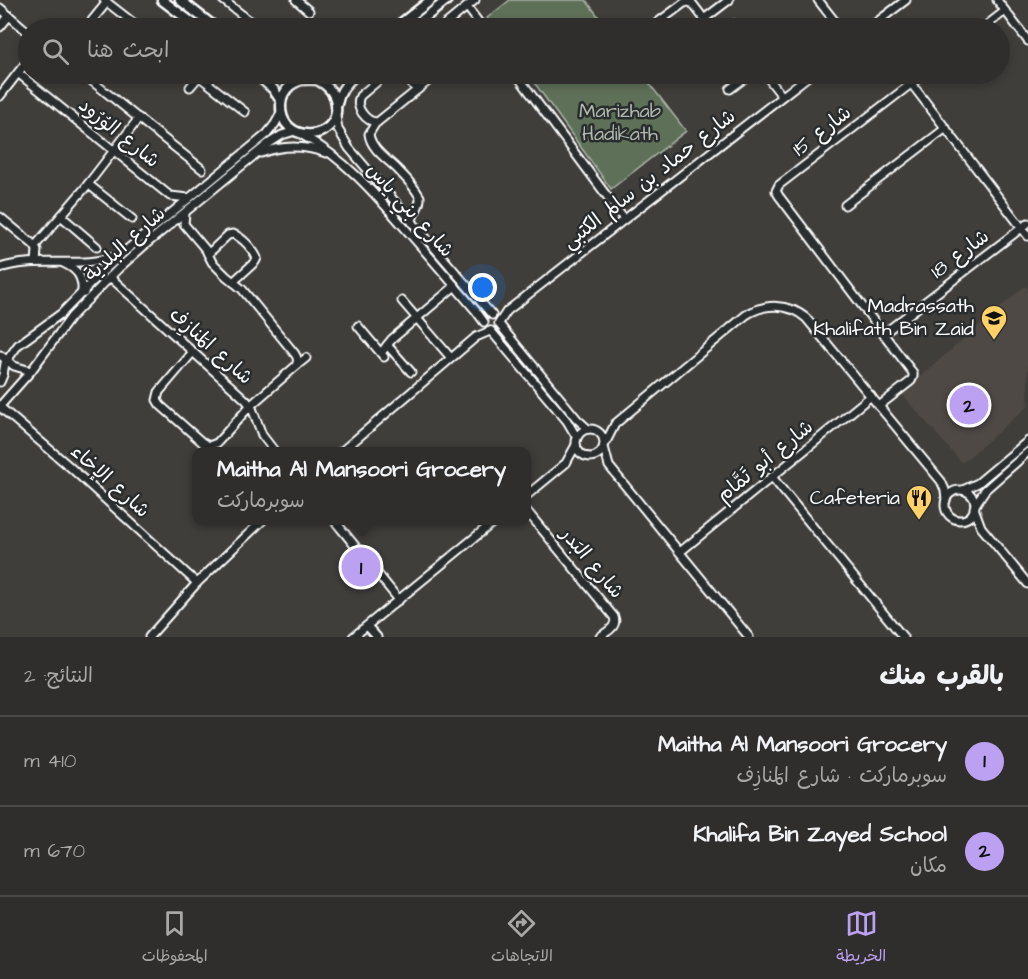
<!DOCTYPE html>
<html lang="ar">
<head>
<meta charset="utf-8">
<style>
  body { margin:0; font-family:"Architects Daughter","Playpen Sans Arabic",sans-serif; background:#3c3a38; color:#f1f3f6; direction:rtl }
  .you { position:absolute; left:483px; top:288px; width:21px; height:21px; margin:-15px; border:4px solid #fff; border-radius:50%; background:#1a73e8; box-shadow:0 0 0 9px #1a73e833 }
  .badge { display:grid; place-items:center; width:39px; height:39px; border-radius:50%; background:#bca0f2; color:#111; font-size:20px; font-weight:700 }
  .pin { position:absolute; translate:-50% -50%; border:3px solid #fff; box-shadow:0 2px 6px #0006 }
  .popup { position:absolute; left:192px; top:447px; width:339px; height:78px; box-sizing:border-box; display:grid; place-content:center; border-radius:12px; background:#302e2c; filter:drop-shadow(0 2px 4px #0005); font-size:20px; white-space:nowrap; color:#a8a8a9 }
  .popup b { font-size:22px; color:#f1f3f6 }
  .popup::after { content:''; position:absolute; left:50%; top:100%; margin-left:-12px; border:12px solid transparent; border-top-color:#302e2c }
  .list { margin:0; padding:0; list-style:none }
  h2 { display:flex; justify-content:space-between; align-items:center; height:78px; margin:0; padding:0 24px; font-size:26px }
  h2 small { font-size:20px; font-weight:400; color:#a8a8a9 }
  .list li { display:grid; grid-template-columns:39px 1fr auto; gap:18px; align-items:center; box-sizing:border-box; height:90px; padding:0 24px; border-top:2px solid #4b4a48 }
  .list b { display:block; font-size:22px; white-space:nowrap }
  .list p { margin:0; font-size:20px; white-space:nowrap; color:#a8a8a9 }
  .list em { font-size:20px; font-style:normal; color:#a8a8a9 }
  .icon { flex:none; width:33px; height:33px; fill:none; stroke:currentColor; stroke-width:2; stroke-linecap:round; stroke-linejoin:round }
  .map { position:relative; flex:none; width:1028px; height:637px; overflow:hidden; direction:ltr }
  .search { position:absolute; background:#302e2c; box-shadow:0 3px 9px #0003; left:18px; right:18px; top:18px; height:66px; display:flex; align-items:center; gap:15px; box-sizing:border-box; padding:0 21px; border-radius:33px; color:#a8a8a9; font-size:22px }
  .sheet { height:258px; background:#302e2c }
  nav { display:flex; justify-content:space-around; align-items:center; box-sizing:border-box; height:84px; border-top:2px solid #4b4a48; background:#302e2c; font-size:16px; color:#a8a8a9 }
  nav a { display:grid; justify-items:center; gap:3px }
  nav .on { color:#bca0f2 }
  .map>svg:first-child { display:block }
</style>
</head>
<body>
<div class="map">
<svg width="1028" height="637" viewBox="0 0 1028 637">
  <rect width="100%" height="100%" fill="#403e3b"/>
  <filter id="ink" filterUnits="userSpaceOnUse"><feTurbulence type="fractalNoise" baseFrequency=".0167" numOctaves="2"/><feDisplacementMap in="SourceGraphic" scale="12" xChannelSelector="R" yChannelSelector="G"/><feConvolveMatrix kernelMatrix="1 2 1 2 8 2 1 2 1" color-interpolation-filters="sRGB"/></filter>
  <g filter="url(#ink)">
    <path fill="#4f4a44" d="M1025,286L1028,289V406L962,463L901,393Z"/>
    <g fill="#5e7059" stroke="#aeb8ac" stroke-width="1.5">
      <path d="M510,0H586L607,28H495L487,18Z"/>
      <path d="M528,74H642L686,131L611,189Z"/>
    </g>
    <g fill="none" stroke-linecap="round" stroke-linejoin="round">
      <g stroke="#fff" stroke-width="11">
        <g id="minor">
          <path d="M104,0L140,28"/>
          <path d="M223,0L259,28"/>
          <path d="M296,0L309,11"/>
          <path d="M818,0L840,28"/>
          <path d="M997,0L1028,41"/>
          <path d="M467,7L483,28"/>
          <path d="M0,8L28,32"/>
          <path d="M704,19L729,0"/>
          <path d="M0,27L9,16"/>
          <path d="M86,28L107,2"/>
          <path d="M441,28L475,0"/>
          <path d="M655,28L657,23L684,3L688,2L692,3L711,28"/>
          <path d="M729,28L734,24"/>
          <path d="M869,28L906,0"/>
          <path d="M983,28L1005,11"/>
          <path d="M18,73L170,196L189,198"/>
          <path d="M83,74L202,169"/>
          <path d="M196,74L245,112"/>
          <path d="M403,74L417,90"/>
          <path d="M516,74L624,219"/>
          <path d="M765,74L782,96"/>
          <path d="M904,74L1028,236"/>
          <path d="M190,87L201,74"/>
          <path d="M730,89L750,74"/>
          <path d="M0,96L28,60"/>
          <path d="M336,116L338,129L349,148L492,315"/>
          <path d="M377,122C366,122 354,107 360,96L386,74"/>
          <path d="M302,135C346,159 377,196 410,234C432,259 454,285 476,311L484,322"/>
          <path d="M261,153C283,145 304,145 326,153"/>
          <path d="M88,184L132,219"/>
          <path d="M845,205L946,128"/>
          <path d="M185,213L184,224L206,250L212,262L226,276L242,289L295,354C298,358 298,361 296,366L250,406L217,443L209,446L203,443L160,405L157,400L159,392L193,352"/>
          <path d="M61,216L97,247"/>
          <path d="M0,217L34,245L37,250L36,262"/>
          <path d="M412,222C413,211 421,207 420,197C415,188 407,179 399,171C389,160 371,150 369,134L375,124L437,74"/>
          <path d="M35,246L85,188L139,118"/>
          <path d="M208,254L228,235L233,234C242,237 253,249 257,258L255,262L233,282"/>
          <path d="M63,263C77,269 83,277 82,292L84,293"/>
          <path d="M0,268C40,255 81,270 119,255"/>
          <path d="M110,277L246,400L252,408L262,435L275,452"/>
          <path d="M402,301L451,358"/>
          <path d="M499,323L507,311L811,74"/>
          <path d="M499,324L577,419L588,429"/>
          <path d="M358,326L384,357"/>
          <path d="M491,331L567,421L577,438"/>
          <path d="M883,334L1028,223"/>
          <path d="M387,345L411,372"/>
          <path d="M381,353L392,339L455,286"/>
          <path d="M0,355L14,366L31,371"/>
          <path d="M296,366L306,358"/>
          <path d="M0,382L3,375L5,363L18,345L62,313L97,277L124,252L267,134L275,124L281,113"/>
          <path d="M0,406L31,371L71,317L119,268L145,245L268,144L282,135L295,131"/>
          <path d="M879,406L911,381L913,377V373L779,196L776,191L779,185L924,74"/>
          <path d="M0,407L70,467L197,583"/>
          <circle cx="590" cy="443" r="14"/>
          <path d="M605,444L615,424L746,315C765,303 788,303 806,318L941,481L945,490L946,500"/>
          <path d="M604,447L609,466L749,637"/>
          <path d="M341,452L476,337L490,331"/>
          <path d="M772,477L903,637"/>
          <path d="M963,490L978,483L1028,441"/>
          <circle cx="960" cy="505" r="15"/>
          <path d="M526,496L566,463L576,445"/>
          <path d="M975,505L985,490L1028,452"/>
          <path d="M974,508L981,527L1028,584"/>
          <path d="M526,510L614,617C618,627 607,631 600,637"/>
          <path d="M334,520L399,600"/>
          <path d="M680,552L871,396"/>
          <path d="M367,626L377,637"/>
          <path d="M149,637L197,583L263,520"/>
          <path d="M353,637L496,520"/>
        </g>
      </g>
      <g stroke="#fff" stroke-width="13">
        <g id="major">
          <path d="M162,0L199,28"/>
          <path d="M180,0L216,28"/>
          <path d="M395,28L431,0"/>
          <path d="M412,28L447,0"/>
          <path d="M256,74L273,89L281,101"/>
          <path d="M274,74L285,79L296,82"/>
          <path d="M317,80C327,85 335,92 336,104C341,143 279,145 281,105C281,98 285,90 291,85C300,78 307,80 317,80C324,80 333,77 339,74"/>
          <path d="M337,104C339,91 347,82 357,74"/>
        </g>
      </g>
      <use href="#minor" stroke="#2a2d2e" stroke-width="7"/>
      <use href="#major" stroke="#2a2d2e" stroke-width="8"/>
    </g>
  </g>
  <defs>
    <g id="university-pin" transform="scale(1.35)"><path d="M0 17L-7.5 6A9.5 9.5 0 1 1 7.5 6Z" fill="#ffd166" stroke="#2a2d2e"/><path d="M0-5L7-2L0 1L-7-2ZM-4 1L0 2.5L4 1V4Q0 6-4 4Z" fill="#111"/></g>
    <g id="restaurant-pin" transform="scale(1.35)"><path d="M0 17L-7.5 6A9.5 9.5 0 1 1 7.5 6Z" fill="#ffd166" stroke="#2a2d2e"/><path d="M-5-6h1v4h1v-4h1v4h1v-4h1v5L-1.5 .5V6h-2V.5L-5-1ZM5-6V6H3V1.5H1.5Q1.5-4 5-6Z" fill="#111"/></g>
  </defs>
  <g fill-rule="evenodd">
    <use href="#university-pin" x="994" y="318"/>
    <use href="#restaurant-pin" x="919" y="498"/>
  </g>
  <g text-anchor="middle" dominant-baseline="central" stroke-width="5" stroke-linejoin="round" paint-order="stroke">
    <g font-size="20" fill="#aeb8ac" stroke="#2a2d2e">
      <text x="620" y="111">Marizhab<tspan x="620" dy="23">Hadikath</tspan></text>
    </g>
    <g font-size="20" fill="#fff" stroke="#2a2d2e">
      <text transform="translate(822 131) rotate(-38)">شارع 15</text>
      <text transform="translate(119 133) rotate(39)">شارع الوُرُود</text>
      <text transform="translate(649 179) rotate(-38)">شارع حماد بن سالم الكتبي</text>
      <text transform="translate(410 210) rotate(48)">شارع بني ياس</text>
      <text transform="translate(125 244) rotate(-42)">شارع البلدية</text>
      <text transform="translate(960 254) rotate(-37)">شارع 18</text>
      <text transform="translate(211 346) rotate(42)">شارع المَنازِف</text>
      <text transform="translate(765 461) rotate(-39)">شارع أبو تَمَّام</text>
      <text transform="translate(110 481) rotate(42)">شارع الإخاء</text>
      <text transform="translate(592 563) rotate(50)">شارع البَدر</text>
    </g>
    <g font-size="20" fill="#fff" stroke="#2a2d2e" text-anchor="end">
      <text x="974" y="306">Madrassath<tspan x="974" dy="23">Khalifath Bin Zaid</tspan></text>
      <text x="900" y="498">Cafeteria</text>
    </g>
  </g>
</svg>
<div class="you"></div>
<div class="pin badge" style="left:361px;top:567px">1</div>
<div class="popup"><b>Maitha Al Mansoori Grocery</b>سوبرماركت</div>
<div class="pin badge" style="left:969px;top:405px">2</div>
<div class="search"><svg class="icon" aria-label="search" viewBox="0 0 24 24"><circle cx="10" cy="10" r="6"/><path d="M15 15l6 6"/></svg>ابحث هنا</div>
</div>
<section class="sheet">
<h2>بالقرب منك<small>النتائج: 2</small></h2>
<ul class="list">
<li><span class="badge">1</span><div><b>Maitha Al Mansoori Grocery</b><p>سوبرماركت · شارع المَنازِف</p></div><em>410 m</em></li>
<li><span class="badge">2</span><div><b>Khalifa Bin Zayed School</b><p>مكان</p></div><em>670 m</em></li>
</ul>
</section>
<nav>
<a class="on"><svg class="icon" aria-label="map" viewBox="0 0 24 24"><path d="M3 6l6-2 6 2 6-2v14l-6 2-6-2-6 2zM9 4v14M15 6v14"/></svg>الخريطة</a>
<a><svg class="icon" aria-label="directions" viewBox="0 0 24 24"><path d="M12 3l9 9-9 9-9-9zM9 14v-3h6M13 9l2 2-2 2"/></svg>الاتجاهات</a>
<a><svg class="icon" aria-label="saved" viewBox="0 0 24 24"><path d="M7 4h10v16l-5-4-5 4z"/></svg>المحفوظات</a>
</nav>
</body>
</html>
